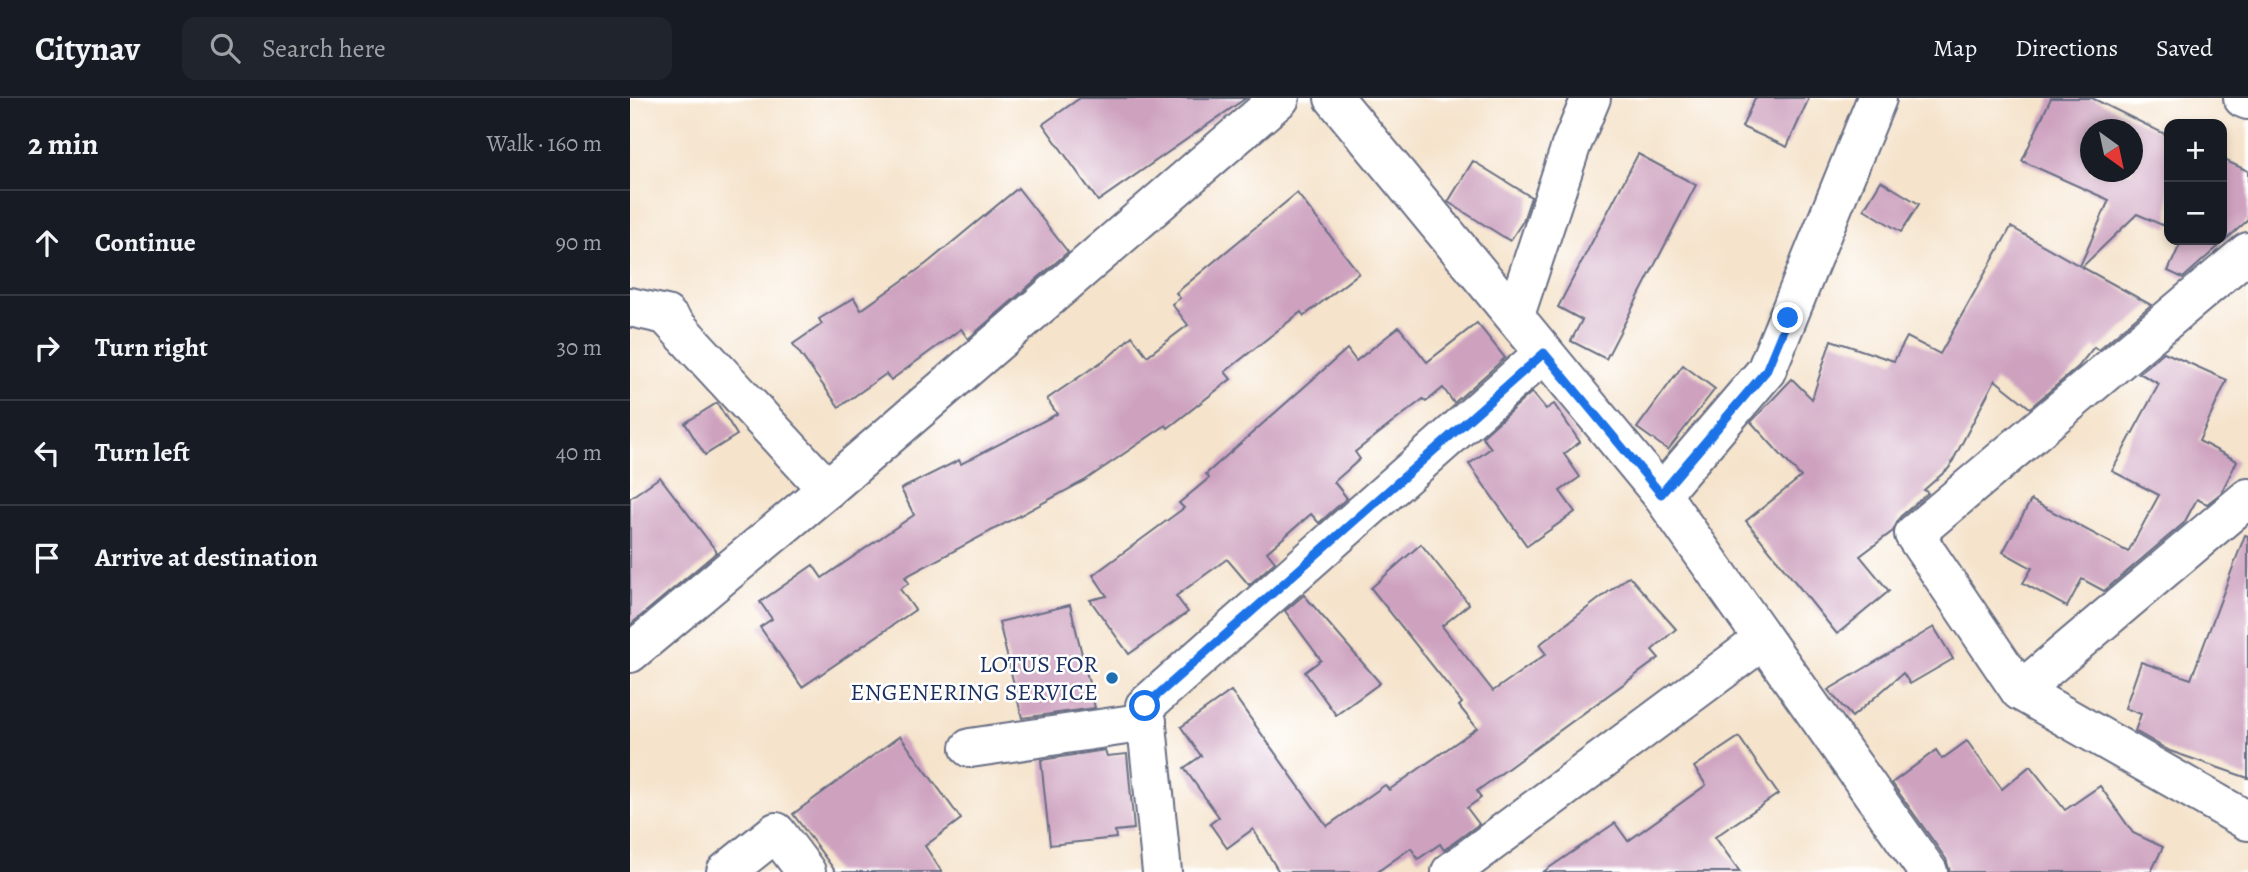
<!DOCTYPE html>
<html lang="en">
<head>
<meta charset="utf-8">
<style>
  body { margin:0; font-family:Alegreya,serif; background:#20242c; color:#f1f3f6 }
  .controls { position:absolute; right:21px; top:21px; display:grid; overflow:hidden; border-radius:14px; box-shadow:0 4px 10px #0003 }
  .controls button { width:63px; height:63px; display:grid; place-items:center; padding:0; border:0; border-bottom:2px solid #363941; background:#171b24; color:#f1f3f6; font:35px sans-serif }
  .compass { position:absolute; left:1450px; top:21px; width:63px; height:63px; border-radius:50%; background:#171b24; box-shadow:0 4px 10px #0003; rotate:147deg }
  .stop { position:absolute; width:21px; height:21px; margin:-16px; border:5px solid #1a73e8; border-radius:50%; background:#fff }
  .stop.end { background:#1a73e8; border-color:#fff; box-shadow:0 2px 7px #0008 }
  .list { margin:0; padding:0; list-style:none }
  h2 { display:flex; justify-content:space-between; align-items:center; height:91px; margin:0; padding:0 28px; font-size:30px }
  h2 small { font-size:23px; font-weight:400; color:#9ea1a6 }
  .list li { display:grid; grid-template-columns:46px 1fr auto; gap:21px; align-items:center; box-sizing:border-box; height:105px; padding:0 28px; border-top:2px solid #363941 }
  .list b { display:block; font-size:26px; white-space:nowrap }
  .list em { font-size:23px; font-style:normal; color:#9ea1a6 }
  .icon { flex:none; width:38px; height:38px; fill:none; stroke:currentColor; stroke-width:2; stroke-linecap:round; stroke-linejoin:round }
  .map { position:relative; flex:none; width:1618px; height:774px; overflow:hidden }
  header { display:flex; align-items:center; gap:42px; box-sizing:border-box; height:98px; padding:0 35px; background:#171b24; border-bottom:2px solid #363941 }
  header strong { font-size:33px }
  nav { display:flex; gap:38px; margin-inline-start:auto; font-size:24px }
  .search { width:490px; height:63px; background:#20242c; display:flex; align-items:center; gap:18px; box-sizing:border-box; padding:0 24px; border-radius:14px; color:#9ea1a6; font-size:26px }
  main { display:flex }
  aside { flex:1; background:#171b24 }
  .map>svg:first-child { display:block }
</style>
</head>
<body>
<header>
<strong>Citynav</strong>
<div class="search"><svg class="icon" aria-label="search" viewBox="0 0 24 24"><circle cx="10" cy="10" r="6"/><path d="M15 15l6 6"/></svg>Search here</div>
<nav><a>Map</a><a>Directions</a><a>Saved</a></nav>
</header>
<main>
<aside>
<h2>2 min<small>Walk · 160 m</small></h2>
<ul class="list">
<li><svg class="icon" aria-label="ahead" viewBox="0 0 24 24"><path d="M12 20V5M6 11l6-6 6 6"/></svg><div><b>Continue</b></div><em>90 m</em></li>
<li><svg class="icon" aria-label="right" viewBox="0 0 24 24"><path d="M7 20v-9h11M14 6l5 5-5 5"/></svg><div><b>Turn right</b></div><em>30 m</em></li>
<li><svg class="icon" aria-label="left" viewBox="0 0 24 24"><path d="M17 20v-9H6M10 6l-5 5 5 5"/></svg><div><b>Turn left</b></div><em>40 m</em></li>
<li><svg class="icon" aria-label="arrive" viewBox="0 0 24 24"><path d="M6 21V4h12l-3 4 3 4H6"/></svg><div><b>Arrive at destination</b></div></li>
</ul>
</aside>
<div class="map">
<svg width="1618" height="774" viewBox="0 0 1618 774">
  <rect width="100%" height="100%" fill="#fff"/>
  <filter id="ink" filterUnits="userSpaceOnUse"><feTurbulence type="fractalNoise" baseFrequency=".0143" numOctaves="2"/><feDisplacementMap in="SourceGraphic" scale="14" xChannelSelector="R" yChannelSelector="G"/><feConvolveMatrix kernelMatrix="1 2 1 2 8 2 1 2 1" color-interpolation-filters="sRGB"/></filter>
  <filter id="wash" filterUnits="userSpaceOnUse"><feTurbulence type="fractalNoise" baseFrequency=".00686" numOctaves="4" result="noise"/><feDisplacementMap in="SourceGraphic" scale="28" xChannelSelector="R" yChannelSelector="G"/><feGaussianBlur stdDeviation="1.57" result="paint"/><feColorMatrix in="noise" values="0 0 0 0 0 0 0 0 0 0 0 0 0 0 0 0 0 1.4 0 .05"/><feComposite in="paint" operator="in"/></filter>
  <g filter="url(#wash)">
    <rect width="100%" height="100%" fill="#f5e3cb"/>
    <g id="blocks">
      <g fill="#cea2bf" fill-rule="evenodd">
        <path d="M450,0H616L468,103L413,26Z"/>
        <path d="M1125,0H1179L1157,49L1112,29Z"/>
        <path d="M1421,0H1462L1539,38V130L1507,116L1452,169L1521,207L1468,252L1464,249L1448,269L1400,310L1365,282L1319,370L1294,392L1298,395L1270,419L1263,433L1230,458L1259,493L1207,536L1116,423L1171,379L1121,324L1162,281L1182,301L1201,242L1264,263L1277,239L1310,256L1381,129L1450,168L1479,102L1392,63ZM1460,32H1502V74H1460Z"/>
        <path d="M1008,56L1066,87L976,261L941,243L952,222L928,209Z"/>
        <path d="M1592,61L1618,73V122L1553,180L1538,173L1552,142H1592Z"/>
        <path d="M843,63L901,99L893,123L880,143L818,104Z"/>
        <path d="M1251,83L1289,106L1271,134L1234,111Z"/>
        <path d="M388,90L438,154L338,241L331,231L261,282L256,276L209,309L163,246L192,226L189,221L224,200L231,212L296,166Z"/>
        <path d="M667,95L729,175L674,218L671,214L595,274L601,281L538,330L536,327L454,383L275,479L279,485L270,491L285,512L172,589L130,529L142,521L130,504L183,467L192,480L284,417L271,391L329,362L331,366L427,316L417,301L480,258L502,238L517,258L558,227L542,206L550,200L546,195Z"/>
        <path d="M847,225L875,260L824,305L813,290L796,304L793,301L725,354L730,361L704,384L717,400L689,425L681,416L637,454L645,464L619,487L597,461L546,498L558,514L499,556L460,502L477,498L463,477L554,410L549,405L579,380L576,376L717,251L726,263L769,229L797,264Z"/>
        <path d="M1534,254L1597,282L1569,343L1607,363L1591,395L1577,406L1567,401L1554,425L1474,493L1452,481L1437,509L1393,485L1402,470L1373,454L1401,402L1498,454L1529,397L1482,373L1529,286L1509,275Z"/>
        <path d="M1053,267L1085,291L1038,352L1007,330Z"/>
        <path d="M902,294L916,311L924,306L950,344L934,356L950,379L930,393L945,414L897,448L839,366L861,350L852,339Z"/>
        <path d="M87,305L107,337L75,357L55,325Z"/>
        <path d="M30,379L87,454L0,527V400Z"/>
        <path d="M1615,437L1618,438V680L1540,653L1505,633L1511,616L1495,610L1511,564L1561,581Z"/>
        <path d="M791,446L839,506L812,528L863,593L916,556L909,547L999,478L1046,531L1022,552L1029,560L847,693L851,700L837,710L849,726L814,752L810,746L788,761L781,750L747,774H649L623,731L597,750L580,726L589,719L554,670L571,658L551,629L601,593L697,728L755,687L759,692L847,630L829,608L832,605L741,490Z"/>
        <path d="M674,497L750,585L706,617L675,574L691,562L655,513Z"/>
        <path d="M440,507L465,610L392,620L369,524Z"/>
        <path d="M1304,529L1323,561L1280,586L1273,575L1222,619L1198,592Z"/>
        <path d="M270,638L331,721L295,748L312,774H206L163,716Z"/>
        <path d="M1109,639L1148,696L1085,739L1110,774H913L985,725L998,743L1076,687L1064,669Z"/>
        <path d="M1337,643L1372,691L1400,668L1435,712L1470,688L1503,735L1533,749L1521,774H1320L1316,761L1262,685L1306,652L1312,661Z"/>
        <path d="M475,652L477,658L497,656L504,731L485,733L486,740L420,747L411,662Z"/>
      </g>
    </g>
  </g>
  <g filter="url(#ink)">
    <use href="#blocks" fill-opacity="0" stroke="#676e84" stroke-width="2"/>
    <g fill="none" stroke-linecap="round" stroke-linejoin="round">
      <g stroke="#676e84" stroke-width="42">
        <g id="minor">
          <path d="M704,0L1031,396L1298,774"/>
          <path d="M1613,0L1618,2"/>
          <path d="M1618,154L1284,436L1390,593L1618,723"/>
          <path d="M0,209L36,217L197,391"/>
          <path d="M885,217L941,48L961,0"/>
          <path d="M1031,396L1136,273L1247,0"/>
          <path d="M0,555L197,391L650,0"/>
          <path d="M1390,593L1618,400"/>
          <path d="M340,650L517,624"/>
          <path d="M96,774L146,734L176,774"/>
          <path d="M532,774L515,608L914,255"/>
          <path d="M821,774L1133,542"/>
        </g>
      </g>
      <use href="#minor" stroke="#fff" stroke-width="38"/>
    </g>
  </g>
  <g fill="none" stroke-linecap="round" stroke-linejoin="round" filter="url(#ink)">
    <path stroke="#1a73e8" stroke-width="9" d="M515,608L914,255L1031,396L1136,273L1158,220"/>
  </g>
  <circle fill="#1f6fb2" stroke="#fff" stroke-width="2.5" cx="482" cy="580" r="7"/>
  <g text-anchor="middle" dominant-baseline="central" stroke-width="5" stroke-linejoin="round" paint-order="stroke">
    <g font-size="24" fill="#1b2f5e" stroke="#fff" text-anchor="end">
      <text x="468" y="566">LOTUS FOR<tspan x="468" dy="28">ENGENERING SERVICE</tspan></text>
    </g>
  </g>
</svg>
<div class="controls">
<button>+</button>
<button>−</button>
</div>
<svg class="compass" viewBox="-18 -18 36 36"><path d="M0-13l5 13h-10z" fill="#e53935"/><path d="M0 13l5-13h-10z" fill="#9ea1a6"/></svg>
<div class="stop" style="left:515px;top:608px"></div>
<div class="stop end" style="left:1158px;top:220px"></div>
</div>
</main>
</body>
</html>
